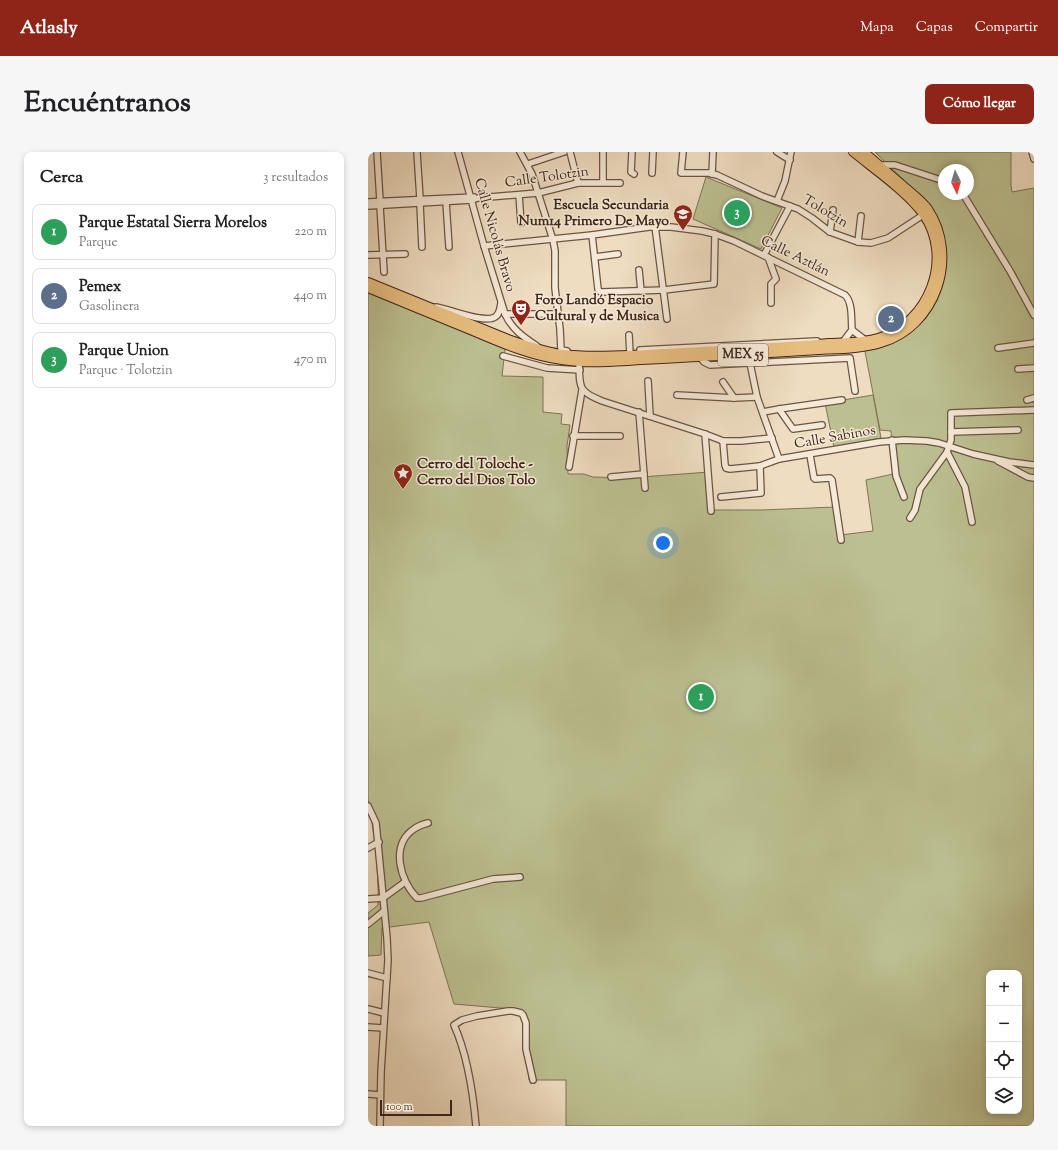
<!DOCTYPE html>
<html lang="es">
<head>
<meta charset="utf-8">
<style>
  body { margin:0; font-family:"Sorts Mill Goudy",serif; background:#f6f6f6; color:#202124 }
  .controls { position:absolute; right:12px; bottom:12px; display:grid; overflow:hidden; border-radius:8px; box-shadow:0 2px 6px #0003 }
  .controls button { width:36px; height:36px; display:grid; place-items:center; padding:0; border:0; border-bottom:1px solid #e0e0e0; background:#fff; color:#202124; font:20px sans-serif }
  .compass { position:absolute; left:570px; top:12px; width:36px; height:36px; border-radius:50%; background:#fff; box-shadow:0 2px 6px #0003; rotate:175deg }
  .scale { position:absolute; left:12px; bottom:10px; width:72px; box-sizing:border-box; padding-left:4px; border:2px solid #40261b; border-top:0; font-size:11px; line-height:14px; white-space:nowrap; color:#40261b; -webkit-text-stroke:3px #f5e9d7; paint-order:stroke }
  .you { position:absolute; left:295px; top:391px; width:14px; height:14px; margin:-10px; border:3px solid #fff; border-radius:50%; background:#1a73e8; box-shadow:0 0 0 6px #1a73e833 }
  .badge { display:grid; place-items:center; width:26px; height:26px; border-radius:50%; background:#8f2418; color:#fff; font-size:13px; font-weight:700 }
  .pin { position:absolute; translate:-50% -50%; border:2px solid #fff; box-shadow:0 1px 4px #0006 }
  .list { margin:0; padding:0; list-style:none }
  h2 { display:flex; justify-content:space-between; align-items:center; height:52px; margin:0; padding:0 16px; font-size:17px }
  h2 small { font-size:13px; font-weight:400; color:#757577 }
  .list li { display:grid; grid-template-columns:26px 1fr auto; gap:12px; align-items:center; box-sizing:border-box; height:56px; margin:0 8px 8px; padding:0 8px; border:1px solid #e0e0e0; border-radius:8px }
  .list b { display:block; font-size:15px; white-space:nowrap }
  .list p { margin:0; font-size:13px; white-space:nowrap; color:#757577 }
  .list em { font-size:13px; font-style:normal; color:#757577 }
  .icon { flex:none; width:22px; height:22px; fill:none; stroke:currentColor; stroke-width:2; stroke-linecap:round; stroke-linejoin:round }
  .map { position:relative; flex:none; width:666px; height:974px; overflow:hidden; border-radius:8px }
  header { display:flex; align-items:center; gap:24px; box-sizing:border-box; height:56px; padding:0 20px; background:#8f2418; color:#fff }
  header strong { font-size:19px }
  nav { display:flex; gap:22px; margin-inline-start:auto; font-size:14px }
  .intro { display:flex; align-items:center; justify-content:space-between; box-sizing:border-box; height:96px; padding:0 24px }
  h1 { margin:0; font-size:28px }
  .button { padding:10px 18px; border-radius:8px; background:#8f2418; color:#fff; font-size:14px; font-weight:700 }
  main { display:flex; gap:24px; padding:0 24px }
  aside { flex:1; background:#fff; border-radius:8px; box-shadow:0 2px 6px #0003 }
  .map>svg:first-child { display:block }
</style>
</head>
<body>
<header>
<strong>Atlasly</strong>
<nav><a>Mapa</a><a>Capas</a><a>Compartir</a></nav>
</header>
<div class="intro"><h1>Encuéntranos</h1><a class="button">Cómo llegar</a></div>
<main>
<aside>
<h2>Cerca<small>3 resultados</small></h2>
<ul class="list">
<li><span class="badge" style="background:#2e9e5b">1</span><div><b>Parque Estatal Sierra Morelos</b><p>Parque</p></div><em>220 m</em></li>
<li><span class="badge" style="background:#5c6f8a">2</span><div><b>Pemex</b><p>Gasolinera</p></div><em>440 m</em></li>
<li><span class="badge" style="background:#2e9e5b">3</span><div><b>Parque Union</b><p>Parque · Tolotzin</p></div><em>470 m</em></li>
</ul>
</aside>
<div class="map">
<svg width="666" height="974" viewBox="0 0 666 974">
  <rect width="100%" height="100%" fill="#efddc1"/>
  <filter id="stains"><feTurbulence type="fractalNoise" baseFrequency=".005" numOctaves="4"/><feColorMatrix values="0 0 0 0 .2 0 0 0 0 .09 0 0 0 0 .02 0 0 0 .5 -.17"/></filter>
  <radialGradient id="worn" r=".72"><stop offset=".6" stop-color="#630" stop-opacity="0"/><stop offset="1" stop-color="#630" stop-opacity=".3"/></radialGradient>
  <g fill="#bcc091" stroke="#7e7356" fill-rule="evenodd">
    <path d="M507,0H643V33L644,40L666,36V974H198V928H161L155,858L86,852L61,770L14,776L13,803L0,804V761L10,753C11,716 6,681 0,646V132L138,189L134,224L175,225V260L194,262L193,272L202,273L199,294L200,322H216L225,325L260,326L341,320L343,358H394L467,355L472,383L505,379L498,328L525,322L523,279L512,278L495,189L514,185L555,158L575,101L566,58ZM576,18H600V42H576ZM621,821H651V959H621Z"/>
    <path d="M338,25L414,56L393,97L325,67Z"/>
    <path d="M505,243L513,286L466,295L457,251Z"/>
  </g>
  <g fill="none" stroke-linecap="round" stroke-linejoin="round">
    <g stroke="#6c5444" stroke-width="8">
      <g id="minor">
        <path d="M9,0L12,49"/>
        <path d="M49,0L52,47"/>
        <path d="M90,0L116,94L137,162C144,177 155,185 169,194"/>
        <path d="M152,0L164,22L185,88L187,99V136L192,177L193,198L199,199"/>
        <path d="M202,0L210,31"/>
        <path d="M235,0V30"/>
        <path d="M264,0L263,20L266,22"/>
        <path d="M315,0L313,21H341L349,23L394,44L430,57L444,66L462,80L490,90L503,91L520,86L555,63"/>
        <path d="M409,0L422,8"/>
        <path d="M664,0L666,7"/>
        <path d="M160,12L196,0"/>
        <path d="M510,13H527L576,29"/>
        <path d="M284,21L285,0"/>
        <path d="M344,22L345,0"/>
        <path d="M595,42L642,119L666,163"/>
        <path d="M151,43L153,71"/>
        <path d="M409,49L417,29L423,0"/>
        <path d="M0,50L106,45"/>
        <path d="M78,50L81,95"/>
        <path d="M52,52L54,95"/>
        <path d="M0,54L104,48L110,46L170,41L210,31H252"/>
        <path d="M12,54L16,120"/>
        <path d="M287,74L299,167"/>
        <path d="M462,80L465,58"/>
        <path d="M224,83L230,137L231,139L233,140L296,138L346,132L347,82"/>
        <path d="M490,90L493,64"/>
        <path d="M116,94L224,83L281,75H303L334,79L347,82L366,89L477,143C485,151 483,167 484,178L474,191"/>
        <path d="M0,103L37,102"/>
        <path d="M396,103L422,54"/>
        <path d="M227,105L250,102"/>
        <path d="M400,105L408,127L403,132V151"/>
        <path d="M271,118L273,139"/>
        <path d="M68,155C81,157 117,172 127,165C132,162 132,156 133,151"/>
        <path d="M137,162H190"/>
        <path d="M484,178L497,188"/>
        <path d="M261,183L262,203"/>
        <path d="M630,196L666,191"/>
        <path d="M272,198L449,189"/>
        <path d="M135,204L179,216L212,218"/>
        <path d="M332,205L336,210L342,213L482,206L487,239"/>
        <path d="M211,210C212,235 209,239 234,249L337,282L355,289H373L404,286"/>
        <path d="M382,211L389,245L411,307"/>
        <path d="M650,217L666,216"/>
        <path d="M280,229L282,264"/>
        <path d="M355,230L366,246"/>
        <path d="M309,243L366,246L389,245"/>
        <path d="M659,248L666,246"/>
        <path d="M411,257L425,277L454,273"/>
        <path d="M271,260L277,336"/>
        <path d="M395,260L411,257L474,248"/>
        <path d="M583,280L650,278"/>
        <path d="M337,282L343,359"/>
        <path d="M205,284H252"/>
        <path d="M524,288L528,324L536,345"/>
        <path d="M355,289L357,313L358,316L362,317L392,314L411,307L511,290L536,288L559,289L571,291L605,302L641,310L666,313"/>
        <path d="M442,303L446,326L447,327L462,326L464,328L473,388"/>
        <path d="M630,309L660,325L666,326"/>
        <path d="M201,315L214,238"/>
        <path d="M243,325L276,322"/>
        <path d="M353,345L393,341L392,314"/>
        <path d="M542,366L547,358L552,337L579,300"/>
        <path d="M604,370L597,335L579,300L583,288V261L666,258"/>
        <path d="M0,654L8,671L19,786L20,808L13,920L12,974"/>
        <path d="M60,671C56,672 50,674 46,677C22,693 32,729 49,746H53L125,727L152,725"/>
        <path d="M0,696L11,690"/>
        <path d="M15,746L37,730"/>
        <path d="M0,747L15,746"/>
        <path d="M0,772L16,759"/>
        <path d="M0,821L19,826"/>
        <path d="M0,857L16,861"/>
        <path d="M0,875L15,876"/>
        <path d="M0,942L12,943"/>
        <path d="M108,974C105,940 100,904 86,873L94,868L109,864L140,859H145L153,861L155,863L158,871V897L165,928"/>
      </g>
    </g>
    <g stroke="#40261b" stroke-width="10">
      <g id="highway">
        <path d="M0,130L140,187C157,193 175,199 194,202C216,205 239,204 262,203C297,201 332,199 368,197C399,195 430,194 461,191C477,190 495,191 510,186C561,171 586,106 555,62C539,40 507,18 485,0"/>
        <path d="M0,136C35,150 70,165 105,179C133,191 163,204 194,208C219,212 246,210 272,208C299,207 326,205 354,204C386,202 419,200 451,198C472,197 493,197 513,191C568,175 592,105 560,57C554,49 546,43 538,36C524,24 510,12 496,0"/>
      </g>
    </g>
    <use href="#minor" stroke="#f5e9d7" stroke-width="5.5"/>
    <use href="#highway" stroke="#e8be80" stroke-width="8"/>
  </g>
  <defs>
    <g id="school-pin" transform="scale(1)"><path d="M0 17L-7.5 6A9.5 9.5 0 1 1 7.5 6Z" fill="#8f2418" stroke="#f5e9d7"/><path d="M0-5L7-2L0 1L-7-2ZM-4 1L0 2.5L4 1V4Q0 6-4 4Z" fill="#fff"/></g>
    <g id="theatre-pin" transform="scale(1)"><path d="M0 17L-7.5 6A9.5 9.5 0 1 1 7.5 6Z" fill="#8f2418" stroke="#f5e9d7"/><path d="M-5-5.5Q0-4 5-5.5V0Q5 5 0 6Q-5 5-5 0ZM-3.3-2.5H-1v1.5H-3.3ZM1-2.5H3.3v1.5H1ZM-2.8 1Q0 5.5 2.8 1Z" fill="#fff"/></g>
    <g id="sight-pin" transform="scale(1)"><path d="M0 17L-7.5 6A9.5 9.5 0 1 1 7.5 6Z" fill="#8f2418" stroke="#f5e9d7"/><path d="M0-6L1.8-2.2L6-1.7L2.9 1.2L3.7 5.4L0 3.3L-3.7 5.4L-2.9 1.2L-6-1.7L-1.8-2.2Z" fill="#fff"/></g>
  </defs>
  <g fill-rule="evenodd">
    <use href="#school-pin" x="315" y="62"/>
    <use href="#theatre-pin" x="153" y="157"/>
    <use href="#sight-pin" x="35" y="321"/>
  </g>
  <g text-anchor="middle" dominant-baseline="central" stroke-width="3" stroke-linejoin="round" paint-order="stroke">
    <rect fill="#f5e9d7" stroke="#766053" stroke-width="1" x="350" y="192" width="50" height="22" rx="3"/>
    <g font-size="13" font-weight="bold" fill="#40261b">
      <text x="375" y="203">MEX 55</text>
    </g>
    <g font-size="14" fill="#40261b" stroke="#f5e9d7">
      <text transform="translate(179 26) rotate(-8)">Calle Tolotzin</text>
      <text transform="translate(457 60) rotate(31)">Tolotzin</text>
      <text transform="translate(126 83) rotate(74)">Calle Nicolás Bravo</text>
      <text transform="translate(427 105) rotate(26)">Calle Aztlán</text>
      <text transform="translate(467 286) rotate(-10)">Calle Sabinos</text>
    </g>
    <g font-size="14" font-weight="bold" fill="#40261b" stroke="#f5e9d7" text-anchor="start">
      <text x="301" y="54" text-anchor="end">Escuela Secundaria<tspan x="301" dy="16">Num14 Primero De Mayo</tspan></text>
      <text x="167" y="149">Foro Landó Espacio<tspan x="167" dy="16">Cultural y de Musica</tspan></text>
      <text x="49" y="313">Cerro del Toloche -<tspan x="49" dy="16">Cerro del Dios Tolo</tspan></text>
    </g>
  </g>
  <rect width="100%" height="100%" filter="url(#stains)"/>
  <rect width="100%" height="100%" fill="url(#worn)"/>
</svg>
<div class="controls">
<button>+</button>
<button>−</button>
<button><svg class="icon" aria-label="locate" viewBox="0 0 24 24"><circle cx="12" cy="12" r="6"/><path d="M12 2v4M12 18v4M2 12h4M18 12h4"/></svg></button>
<button><svg class="icon" aria-label="layers" viewBox="0 0 24 24"><path d="M12 4l9 5-9 5-9-5zM3 14l9 5 9-5"/></svg></button>
</div>
<svg class="compass" viewBox="-18 -18 36 36"><path d="M0-13l5 13h-10z" fill="#e53935"/><path d="M0 13l5-13h-10z" fill="#757577"/></svg>
<div class="scale">100 m</div>
<div class="you"></div>
<div class="pin badge" style="left:333px;top:545px;background:#2e9e5b">1</div>
<div class="pin badge" style="left:523px;top:167px;background:#5c6f8a">2</div>
<div class="pin badge" style="left:369px;top:61px;background:#2e9e5b">3</div>
</div>
</main>
</body>
</html>
